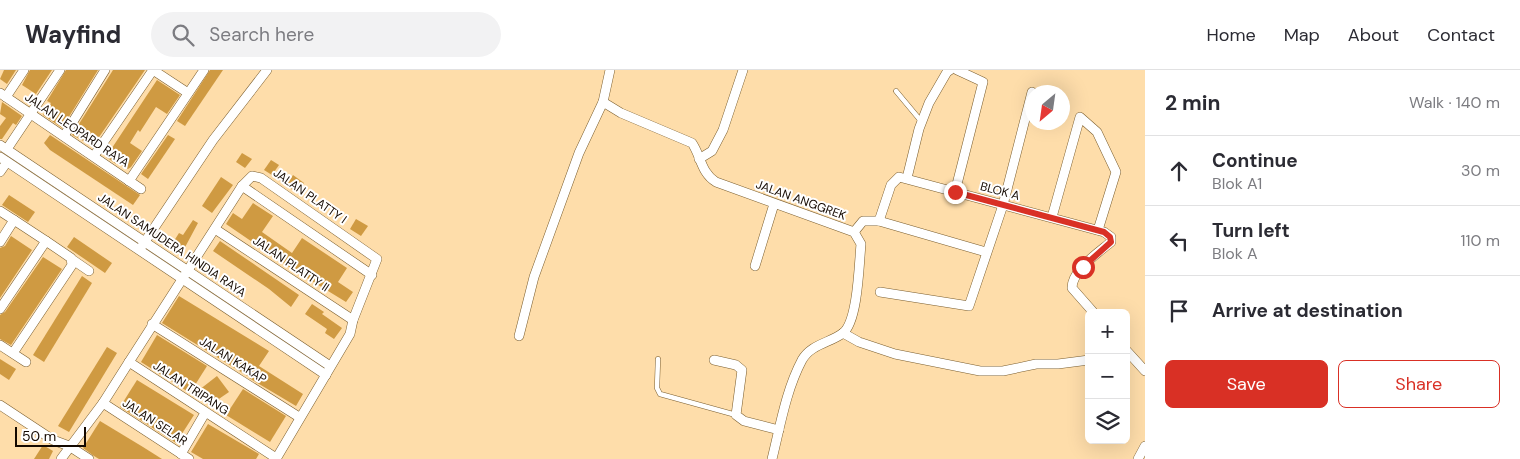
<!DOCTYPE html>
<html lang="en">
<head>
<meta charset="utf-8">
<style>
  body { margin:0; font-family:"DM Sans",sans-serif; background:#f2f2f3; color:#2b2b33 }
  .controls { position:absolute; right:15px; bottom:15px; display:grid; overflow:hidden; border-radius:8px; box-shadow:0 5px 20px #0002 }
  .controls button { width:45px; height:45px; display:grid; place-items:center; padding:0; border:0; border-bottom:1px solid #e1e1e2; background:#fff; color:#2b2b33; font:25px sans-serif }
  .compass { position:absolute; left:1025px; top:15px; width:45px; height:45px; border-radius:50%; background:#fff; box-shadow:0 5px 20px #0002; rotate:209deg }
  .scale { position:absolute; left:15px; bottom:12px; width:71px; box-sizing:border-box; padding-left:5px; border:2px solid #140900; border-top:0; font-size:14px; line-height:18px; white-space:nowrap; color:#140900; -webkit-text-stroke:4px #fff; paint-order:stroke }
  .stop { position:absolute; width:15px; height:15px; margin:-11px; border:4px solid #d93025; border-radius:50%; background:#fff }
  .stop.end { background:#d93025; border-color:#fff; box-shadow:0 1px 5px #0008 }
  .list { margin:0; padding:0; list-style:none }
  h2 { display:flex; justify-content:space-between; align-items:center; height:65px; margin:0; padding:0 20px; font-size:21px }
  h2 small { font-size:16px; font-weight:400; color:#7c7c81 }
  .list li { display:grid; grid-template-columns:32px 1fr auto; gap:15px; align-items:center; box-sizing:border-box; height:70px; padding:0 20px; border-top:1px solid #e1e1e2 }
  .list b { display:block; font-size:19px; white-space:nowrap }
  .list p { margin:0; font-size:16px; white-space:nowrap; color:#7c7c81 }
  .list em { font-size:16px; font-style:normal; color:#7c7c81 }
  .actions { display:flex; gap:10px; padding:15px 20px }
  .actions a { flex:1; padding:11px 0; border:1px solid #d93025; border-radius:8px; text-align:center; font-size:18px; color:#d93025 }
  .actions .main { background:#d93025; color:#fff }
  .icon { flex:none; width:28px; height:28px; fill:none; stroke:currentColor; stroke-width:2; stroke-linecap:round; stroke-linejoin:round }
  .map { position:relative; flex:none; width:1145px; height:389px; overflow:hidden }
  header { display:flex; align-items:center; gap:30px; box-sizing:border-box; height:70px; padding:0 25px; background:#fff; border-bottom:1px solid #e1e1e2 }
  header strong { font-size:24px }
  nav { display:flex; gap:28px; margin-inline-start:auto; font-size:18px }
  .search { width:350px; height:45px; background:#f2f2f3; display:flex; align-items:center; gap:12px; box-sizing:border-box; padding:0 18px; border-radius:28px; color:#7c7c81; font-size:19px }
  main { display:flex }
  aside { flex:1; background:#fff }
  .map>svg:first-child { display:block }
</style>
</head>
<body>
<header>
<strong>Wayfind</strong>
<div class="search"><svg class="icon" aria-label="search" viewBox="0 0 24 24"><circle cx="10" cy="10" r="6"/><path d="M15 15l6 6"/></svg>Search here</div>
<nav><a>Home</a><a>Map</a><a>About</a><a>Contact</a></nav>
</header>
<main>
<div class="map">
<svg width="1145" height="389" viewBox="0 0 1145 389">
  <rect width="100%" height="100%" fill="#feddaa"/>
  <g fill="#cf9a42">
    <path d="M4,0H16L7,14L0,9Z"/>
    <path d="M30,0H52L36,24L22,15Z"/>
    <path d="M66,0H98L62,58L43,45L51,33L47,31Z"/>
    <path d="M113,0H145L93,76L72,65Z"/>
    <path d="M210,0H223L185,56L177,51Z"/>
    <path d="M157,10L180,25L167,44L156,37L140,62L138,60L130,73L142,81L131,97L128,99L117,92L116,94L106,87Z"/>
    <path d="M2,32L22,46L16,55L13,53L2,69H0V56L6,48L0,44Z"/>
    <path d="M50,65L140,125L133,135L50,80L44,73Z"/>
    <path d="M168,65L175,69L148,109L141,104Z"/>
    <path d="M242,83L252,89L245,98L236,92Z"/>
    <path d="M271,90L279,95L272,105L264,100Z"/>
    <path d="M293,105L304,113L298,123L286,116Z"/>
    <path d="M221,107L233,115L212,143L202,136Z"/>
    <path d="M9,125L35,142L28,152L2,135Z"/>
    <path d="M253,133L273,146L262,162L292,183L302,168L347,198L338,212L353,222L346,232L289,197L226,154L233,143L242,149Z"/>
    <path d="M356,149L368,156L361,166L350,159Z"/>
    <path d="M193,150L198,153L183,181L172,174L179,163L183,165Z"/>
    <path d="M11,166L32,180L0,228V178L5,176Z"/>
    <path d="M74,167L112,193L105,203L67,177Z"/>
    <path d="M220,171L299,225L291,237L269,219L213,181Z"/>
    <path d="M43,187L62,199L11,275L0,269V245L5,242Z"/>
    <path d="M82,206L92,213L44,292L33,285Z"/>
    <path d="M179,226L269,281L259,296L303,324L296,336L249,308L252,305L249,307L162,253Z"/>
    <path d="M312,234L324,242L322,244L342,258L334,269L325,263L327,259L305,244Z"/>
    <path d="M157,265L207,296L190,323L141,292Z"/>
    <path d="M107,277L117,283L69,362L58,356Z"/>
    <path d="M0,289L16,299L9,310L0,304Z"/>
    <path d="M217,306L229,322L210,335L199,320Z"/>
    <path d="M137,310L194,345L176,373L120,337Z"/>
    <path d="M243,319L286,346L270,372L226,345Z"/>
    <path d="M100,351L143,377L162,389H99L94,386L83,378Z"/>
    <path d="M208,354L259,384L256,389H203L191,382Z"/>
    <path d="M43,375L53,381L49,389H34Z"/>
  </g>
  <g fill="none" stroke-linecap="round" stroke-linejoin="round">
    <g stroke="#7b5e2e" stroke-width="5.5">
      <g id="lane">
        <path d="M896,21L921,51"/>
        <path d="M658,289L657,318L660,324L736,345"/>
      </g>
    </g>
    <g stroke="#7b5e2e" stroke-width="10">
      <g id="street">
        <path d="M153,0L188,23"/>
        <path d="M0,23L141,119"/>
        <path d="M6,27L24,0"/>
        <path d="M603,32L621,43L692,73C701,86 701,103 716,112L854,162L861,174C859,194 858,251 843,263C830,273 811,274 802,290C786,320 780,357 772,389"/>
        <path d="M64,66L105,0"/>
        <path d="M0,75L330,296"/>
        <path d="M7,79L60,0"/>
        <path d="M94,86L153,0"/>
        <path d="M0,87L326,305"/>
        <path d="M699,89L712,81L723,60L743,0"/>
        <path d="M0,102L7,92"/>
        <path d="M907,108L919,59L929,33L947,2L950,0"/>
        <path d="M129,111L204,0"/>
        <path d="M242,116L372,205"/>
        <path d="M955,122L983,12L957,0"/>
        <path d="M0,141L14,150"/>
        <path d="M1052,147L1080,47L1097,62L1116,102L1098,160"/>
        <path d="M879,151L891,115L899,107L1104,162L1111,167V172C1098,183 1072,200 1072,218L1094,243"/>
        <path d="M215,159L353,250"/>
        <path d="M854,162L863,151H879L986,182"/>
        <path d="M0,172L14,150L46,171"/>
        <path d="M142,176L213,70L267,0"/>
        <path d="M73,190L89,201"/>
        <path d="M755,196L774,134"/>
        <path d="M880,222L969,236L1003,135L1032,22"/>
        <path d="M0,239L46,171L71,188L72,195L13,283"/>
        <path d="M152,254L299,347"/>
        <path d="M843,263L859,272L895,284L980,301H1003L1036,294H1058L1089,290"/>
        <path d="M519,266L534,207L579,83L603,32L610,0"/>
        <path d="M0,275L26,292"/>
        <path d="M1126,280L1145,301"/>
        <path d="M714,290L736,295L742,300L736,345L744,351L779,360"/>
        <path d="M103,333L129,292"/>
        <path d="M0,335L53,370L69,376L89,389"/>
        <path d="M181,384L205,343"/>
        <path d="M61,389L103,333L189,389"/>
        <path d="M276,389L350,264L353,250L377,189L261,108L252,106L242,116L129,292L276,388"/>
        <path d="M1138,389L1145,376"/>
      </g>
    </g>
    <use href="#lane" stroke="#fff" stroke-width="4.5"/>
    <use href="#street" stroke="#fff" stroke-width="9"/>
  </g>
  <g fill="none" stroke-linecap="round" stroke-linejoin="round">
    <path stroke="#d93025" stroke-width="6" d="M955,122L1104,162L1110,167L1111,172L1083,197"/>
  </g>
  <g text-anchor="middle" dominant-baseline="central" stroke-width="4" stroke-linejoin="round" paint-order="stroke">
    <g font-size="12" fill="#140900" stroke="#fff">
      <text transform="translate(77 60) rotate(34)">JALAN LEOPARD RAYA</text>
      <text transform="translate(1000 121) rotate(15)">BLOK A</text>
      <text transform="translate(310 126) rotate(35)">JALAN PLATTY I</text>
      <text transform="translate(801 130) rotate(20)">JALAN ANGGREK</text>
      <text transform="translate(172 175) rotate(34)">JALAN SAMUDERA HINDIA RAYA</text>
      <text transform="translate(291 194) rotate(34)">JALAN PLATTY II</text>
      <text transform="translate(233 290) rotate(32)">JALAN KAKAP</text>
      <text transform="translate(191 318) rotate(33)">JALAN TRIPANG</text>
      <text transform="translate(155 352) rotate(33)">JALAN SELAR</text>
    </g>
  </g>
</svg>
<div class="controls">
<button>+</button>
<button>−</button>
<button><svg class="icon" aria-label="layers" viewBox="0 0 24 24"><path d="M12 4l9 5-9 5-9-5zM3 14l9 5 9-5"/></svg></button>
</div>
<svg class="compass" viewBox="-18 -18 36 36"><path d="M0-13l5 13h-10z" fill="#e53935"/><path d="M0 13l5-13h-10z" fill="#7c7c81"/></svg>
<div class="scale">50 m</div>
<div class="stop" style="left:1083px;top:197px"></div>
<div class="stop end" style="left:955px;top:122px"></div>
</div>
<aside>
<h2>2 min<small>Walk · 140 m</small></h2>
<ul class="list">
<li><svg class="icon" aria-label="ahead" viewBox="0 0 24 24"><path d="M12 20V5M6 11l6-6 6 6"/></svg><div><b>Continue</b><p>Blok A1</p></div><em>30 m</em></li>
<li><svg class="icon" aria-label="left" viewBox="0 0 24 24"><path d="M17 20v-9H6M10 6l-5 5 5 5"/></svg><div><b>Turn left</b><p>Blok A</p></div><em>110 m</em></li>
<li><svg class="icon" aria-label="arrive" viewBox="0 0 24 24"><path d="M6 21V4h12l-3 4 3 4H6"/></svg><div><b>Arrive at destination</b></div></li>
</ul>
<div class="actions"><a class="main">Save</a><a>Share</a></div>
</aside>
</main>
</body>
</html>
